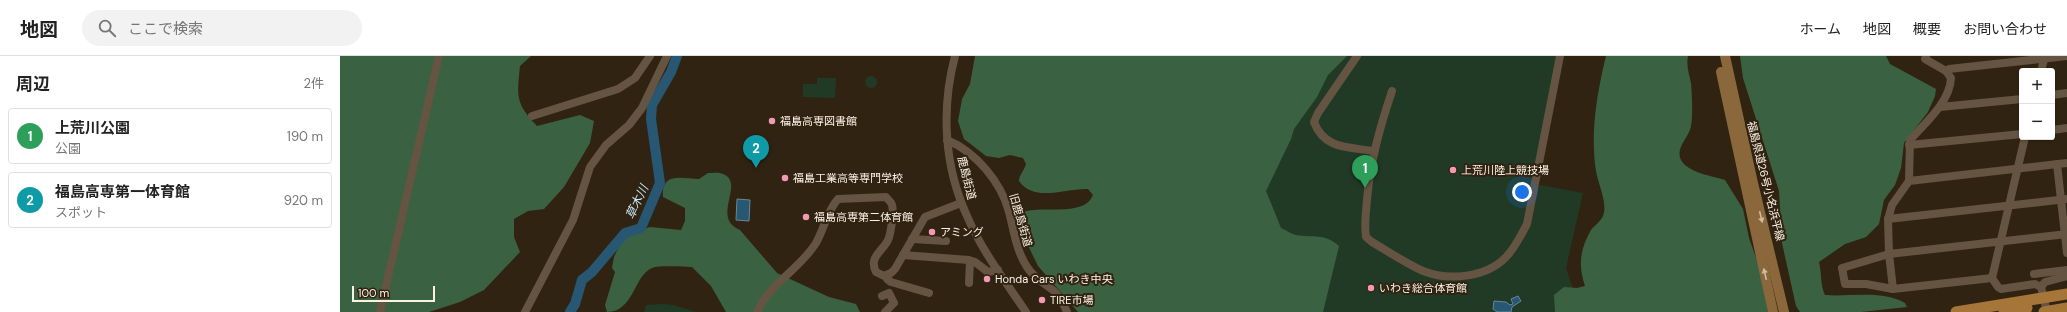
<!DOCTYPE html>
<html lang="ja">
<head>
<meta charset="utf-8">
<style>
  body { margin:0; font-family:"DM Sans","Noto Sans JP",sans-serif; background:#f2f2f2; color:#222 }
  .controls { position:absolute; right:12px; top:12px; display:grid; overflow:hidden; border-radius:4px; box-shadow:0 1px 3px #0004 }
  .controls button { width:36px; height:36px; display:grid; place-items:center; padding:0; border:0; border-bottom:1px solid #e0e0e0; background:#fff; color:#222; font:20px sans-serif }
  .scale { position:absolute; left:12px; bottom:10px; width:83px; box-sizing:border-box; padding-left:4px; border:2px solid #fbf2e6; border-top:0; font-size:11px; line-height:14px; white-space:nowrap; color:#fbf2e6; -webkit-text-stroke:3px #312311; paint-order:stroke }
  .you { position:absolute; left:1182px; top:136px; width:14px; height:14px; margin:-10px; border:3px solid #fff; border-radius:50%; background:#1a73e8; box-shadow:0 0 0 6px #1a73e833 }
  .badge { display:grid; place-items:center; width:26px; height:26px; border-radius:50%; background:#7f5864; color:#fff; font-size:13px; font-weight:700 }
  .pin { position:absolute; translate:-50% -33px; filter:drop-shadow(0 1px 2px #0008) }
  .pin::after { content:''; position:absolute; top:21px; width:14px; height:12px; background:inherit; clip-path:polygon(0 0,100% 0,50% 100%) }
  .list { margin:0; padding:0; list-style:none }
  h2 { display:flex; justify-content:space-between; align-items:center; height:52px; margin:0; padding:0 16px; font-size:17px }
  h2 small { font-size:13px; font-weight:400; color:#767676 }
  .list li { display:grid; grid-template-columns:26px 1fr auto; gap:12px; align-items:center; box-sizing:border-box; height:56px; margin:0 8px 8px; padding:0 8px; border:1px solid #e0e0e0; border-radius:4px }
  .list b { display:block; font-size:15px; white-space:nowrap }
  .list p { margin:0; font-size:13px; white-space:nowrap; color:#767676 }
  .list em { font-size:13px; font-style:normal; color:#767676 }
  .icon { flex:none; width:22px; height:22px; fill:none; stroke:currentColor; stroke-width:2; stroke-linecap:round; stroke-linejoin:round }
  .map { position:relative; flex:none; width:1727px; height:256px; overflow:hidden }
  header { display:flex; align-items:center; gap:24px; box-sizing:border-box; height:56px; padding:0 20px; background:#fff; border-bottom:1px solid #e0e0e0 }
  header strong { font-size:19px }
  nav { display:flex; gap:22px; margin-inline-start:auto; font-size:14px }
  .search { width:280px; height:36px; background:#f2f2f2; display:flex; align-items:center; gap:10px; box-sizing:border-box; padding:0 14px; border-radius:22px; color:#767676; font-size:15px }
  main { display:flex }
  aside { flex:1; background:#fff }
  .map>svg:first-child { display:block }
</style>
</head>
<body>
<header>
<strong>地図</strong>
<div class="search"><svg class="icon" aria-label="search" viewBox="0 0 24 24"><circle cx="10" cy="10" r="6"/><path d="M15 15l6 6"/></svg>ここで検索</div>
<nav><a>ホーム</a><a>地図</a><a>概要</a><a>お問い合わせ</a></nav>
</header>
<main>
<aside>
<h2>周辺<small>2件</small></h2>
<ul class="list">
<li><span class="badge" style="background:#2e9e5b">1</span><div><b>上荒川公園</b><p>公園</p></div><em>190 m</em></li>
<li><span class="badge" style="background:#0f9aa8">2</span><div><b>福島高専第一体育館</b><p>スポット</p></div><em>920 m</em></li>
</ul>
</aside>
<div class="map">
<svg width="1727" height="256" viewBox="0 0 1727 256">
  <rect width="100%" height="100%" fill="#312311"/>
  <g fill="#213a26">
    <path d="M969,0H1220L1195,128L1243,137L1226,212L1241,256H965L835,197Z"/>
    <circle cx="531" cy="26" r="6"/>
    <path d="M477,22H496L495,42L463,41V28H477Z"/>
    <path d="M323,248L334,249L356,256H304L306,249Z"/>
  </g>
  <g fill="#3a6242">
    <path d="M0,0H191L180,10C177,40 175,47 197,70L240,59L254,65L250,87L224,131L204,153L188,155L174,163V181L180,196L144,234L120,246L89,256H0Z"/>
    <path d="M635,0H1007L988,19L977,41L954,73L951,83L926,135L941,172C946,174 951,178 956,179C973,182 985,177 999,190L983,256H738L698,210L680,173L678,158C698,147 744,163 753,139L748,133C726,132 694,147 679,125C679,119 684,115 686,108L683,102L670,99L659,102L646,100L624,83L618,65L622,43L630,28Z"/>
    <path d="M1266,0H1348C1346,9 1349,18 1351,27C1352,38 1353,59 1351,70C1349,82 1335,91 1341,104C1348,117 1373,120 1385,124L1403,153L1409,182L1418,207L1428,256H1215L1214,239L1224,231L1237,232L1245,230C1238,209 1240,193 1251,174C1254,170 1261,165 1263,160C1268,147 1258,128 1256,115C1250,77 1257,37 1266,0Z"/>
    <path d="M1400,0H1546L1550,8L1596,33L1595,40L1588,56L1564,87L1561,112L1555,129L1544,144L1539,168L1526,181L1505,188L1479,206C1482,218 1480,229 1485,239C1511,241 1541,234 1565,247L1567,251L1521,256H1460L1456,250L1442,187L1439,135L1403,22Z"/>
    <path d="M368,117C372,117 379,116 383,118C406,127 370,162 400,174L437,217L489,241L516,248L520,256H386L371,230L352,211C342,211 321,209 312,212C294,219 294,256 267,256L265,249L275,216L272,212L274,201L284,180L310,171L341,174L345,165V152L323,141C321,116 341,122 359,123Z"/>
  </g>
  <g fill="#275773" stroke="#678696">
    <path d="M397,143L410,144L409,165L396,164Z"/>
    <path d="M1178,240L1181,245L1172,251L1171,256H1157L1153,253L1154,245L1166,246L1170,249L1173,248L1171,243Z"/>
  </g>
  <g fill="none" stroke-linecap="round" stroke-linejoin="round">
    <path stroke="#275773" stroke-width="10" d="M230,256L235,248L242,224L252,216L285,177L301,172L320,127L311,63L312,49L331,16L337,0"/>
    <g stroke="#645441" stroke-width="8">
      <path d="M615,0C601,53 604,110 627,160C642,195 665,225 686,256"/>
      <path d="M1017,0L978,57L974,66C984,93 1008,91 1033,95"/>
      <path d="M1586,0L1585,3L1606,15L1611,22C1610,46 1585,67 1570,84L1569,125L1552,149L1548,163L1549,198L1553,233L1652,222"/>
      <path d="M1606,15L1609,13L1727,0"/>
      <path d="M1701,15L1705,0"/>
      <path d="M1052,35C1040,71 1030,106 1027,144C1026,156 1024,168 1026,181L1032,186C1049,196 1065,207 1083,215C1108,225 1146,222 1166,201C1175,192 1181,179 1187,168L1220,0"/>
      <path d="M1712,39L1727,37"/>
      <path d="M1600,51L1682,43"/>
      <path d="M192,60L278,33L295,22L310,0"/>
      <path d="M1712,74L1727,72"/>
      <path d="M1685,81L1652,222L1658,231L1661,233L1695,228L1701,231L1707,256"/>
      <path d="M607,84C636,96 661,126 669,156C674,175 676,194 687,211C694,222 704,227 714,235C719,240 724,249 727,256"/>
      <path d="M1569,89L1682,78"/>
      <path d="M1717,108L1727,197"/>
      <path d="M1569,125L1727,107"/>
      <path d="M1548,163L1727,143"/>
      <path d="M572,183L606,185"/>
      <path d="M563,199L629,204L635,206L648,216L658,214"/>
      <path d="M1694,218L1727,214"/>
      <path d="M547,219V223L551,226L589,237"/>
      <path d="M629,227L630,205"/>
      <path d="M1701,231L1705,226L1727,220"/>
      <path d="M1553,233L1526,228H1505L1502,212L1549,198L1727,178"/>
      <path d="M542,240L549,237L554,247L545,256"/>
      <path d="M40,256L99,0"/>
      <path d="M185,256L233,164L250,111L266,89L289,69L302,52L327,0"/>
      <path d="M417,256C429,228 460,213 476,187C484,173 487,155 498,143L546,141C548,144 551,145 552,149C554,155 551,180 547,186C540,197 529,202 536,216L544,220L551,217L555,213L585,161L621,147"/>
    </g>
    <g stroke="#8b683b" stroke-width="10">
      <path d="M1385,0L1413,127L1444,256"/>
      <path d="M1381,16L1433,256"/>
    </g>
    <g stroke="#a57637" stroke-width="11">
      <path d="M1616,256L1727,238"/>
      <path d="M1664,256L1687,252"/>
      <path d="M1704,256L1727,252"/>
    </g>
  </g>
  <defs><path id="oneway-solid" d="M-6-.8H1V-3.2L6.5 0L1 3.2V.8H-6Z"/></defs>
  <g fill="#cebba2">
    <use href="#oneway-solid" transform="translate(1421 161) rotate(76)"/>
    <use href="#oneway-solid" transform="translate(1425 218) rotate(-103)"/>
  </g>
  <g fill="#f19ab4" stroke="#312311" stroke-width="1.5">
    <circle cx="432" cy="65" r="4"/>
    <circle cx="1113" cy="114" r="4"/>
    <circle cx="445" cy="122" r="4"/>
    <circle cx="466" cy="161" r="4"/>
    <circle cx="592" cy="176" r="4"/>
    <circle cx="647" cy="223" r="4"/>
    <circle cx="1031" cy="232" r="4"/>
    <circle cx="702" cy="244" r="4"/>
  </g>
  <g text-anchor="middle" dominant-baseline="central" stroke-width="4" stroke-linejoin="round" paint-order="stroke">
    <g font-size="11" fill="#fbf2e6" stroke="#312311" text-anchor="start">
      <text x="440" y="65">福島高専図書館</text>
      <text x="1121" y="114">上荒川陸上競技場</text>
      <text x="453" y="122">福島工業高等専門学校</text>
      <text x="474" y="161">福島高専第二体育館</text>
      <text x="600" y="176">アミング</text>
      <text x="655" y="223">Honda Cars いわき中央</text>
      <text x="1039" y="232">いわき総合体育館</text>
      <text x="710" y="244">TIRE市場</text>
    </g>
    <g font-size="11" fill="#fbf2e6" stroke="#312311">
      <text transform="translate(627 122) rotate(76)">鹿島街道</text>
      <text transform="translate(1426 125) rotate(76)">福島県道26号小名浜平線</text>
      <text transform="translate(681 164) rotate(74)">旧鹿島街道</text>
    </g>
    <g font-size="12" font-style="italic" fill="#c9e6f9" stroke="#312311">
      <text transform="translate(297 146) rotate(-65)">草木川</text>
    </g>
  </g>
</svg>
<div class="controls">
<button>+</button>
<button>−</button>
</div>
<div class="scale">100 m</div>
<div class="you"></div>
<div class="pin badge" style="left:1025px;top:132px;background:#2e9e5b">1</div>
<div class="pin badge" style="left:416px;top:112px;background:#0f9aa8">2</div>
</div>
</main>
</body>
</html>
